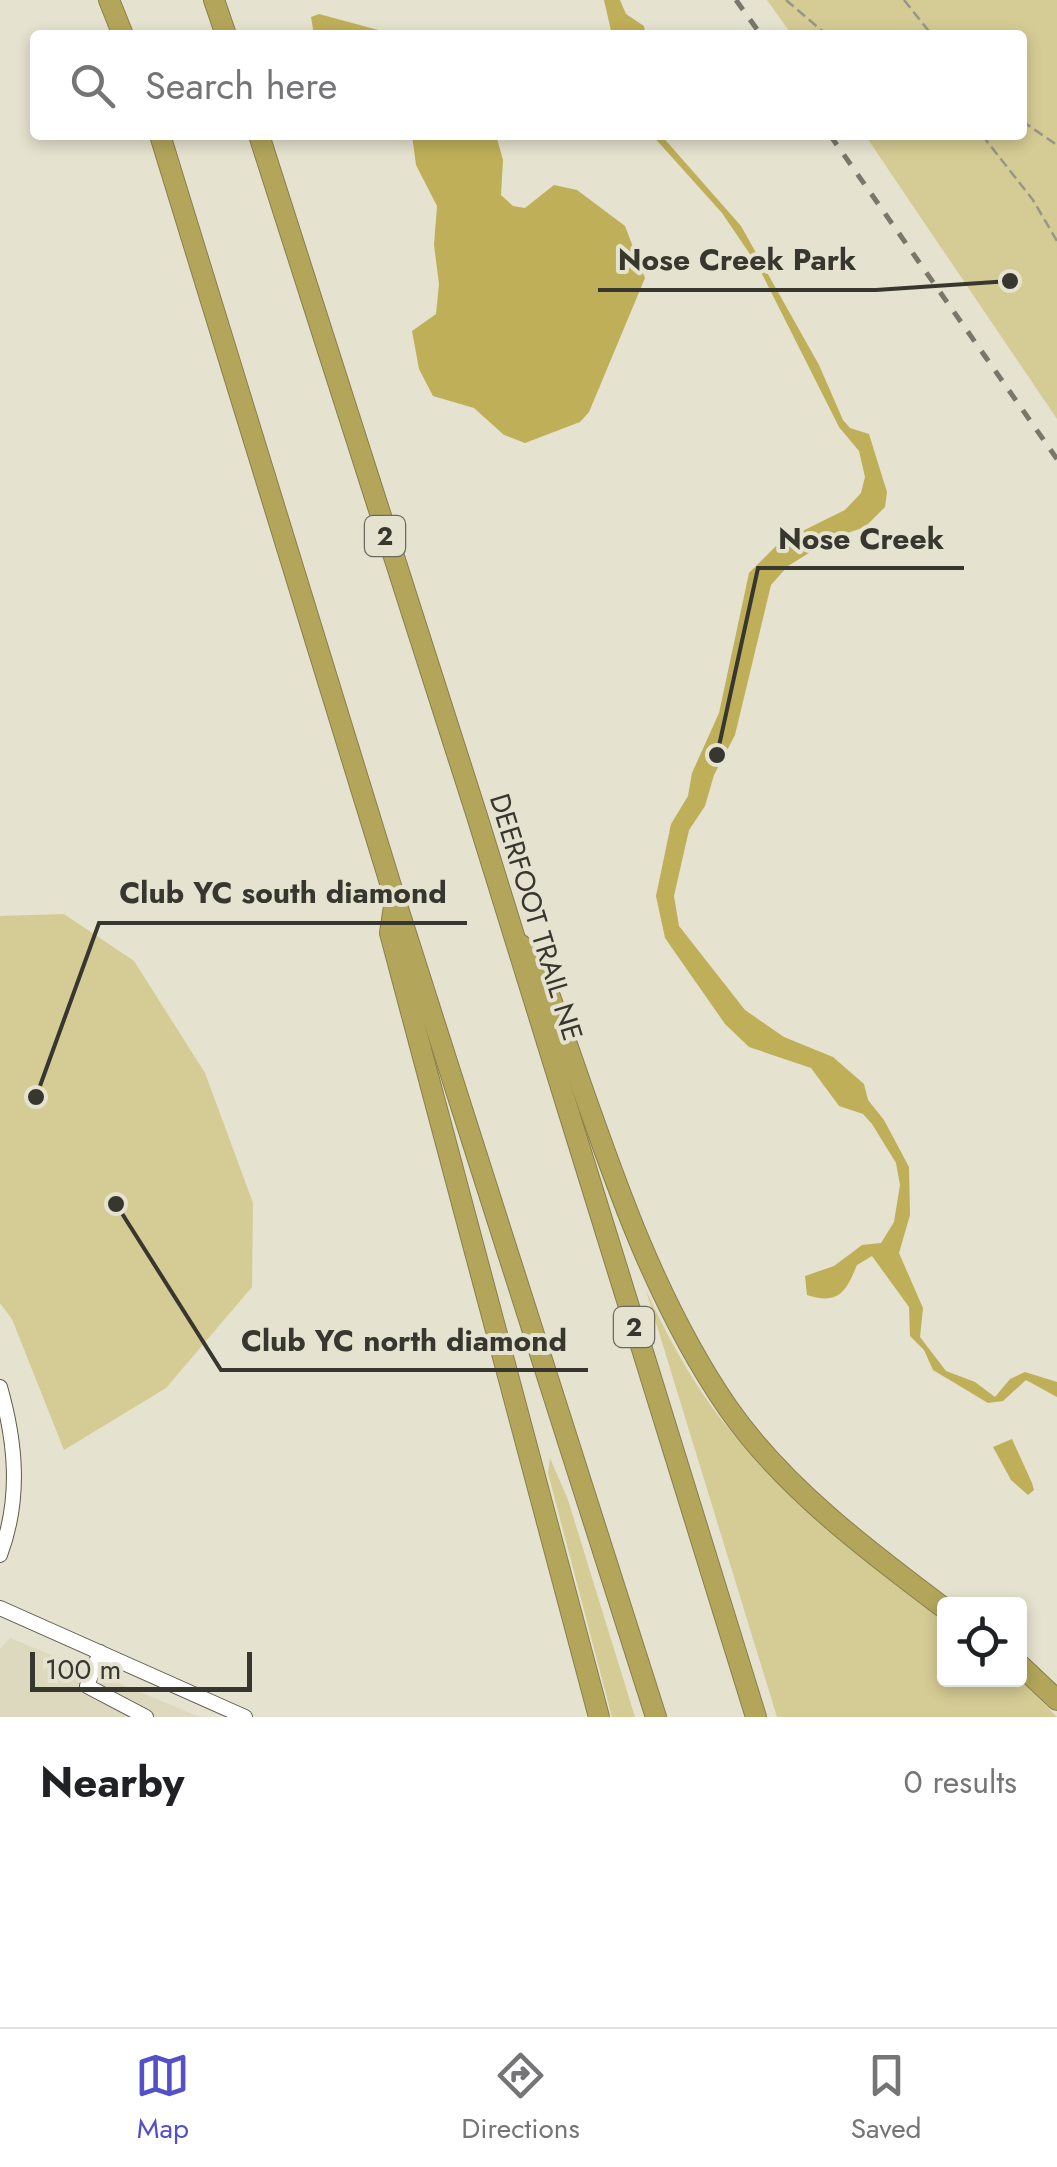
<!DOCTYPE html>
<html lang="en">
<head>
<meta charset="utf-8">
<style>
  body { margin:0; font-family:Jost,sans-serif; background:#f2f2f2; color:#202124 }
  .controls { position:absolute; right:30px; bottom:30px; display:grid; overflow:hidden; border-radius:10px; box-shadow:0 5px 15px #0003 }
  .controls button { width:90px; height:90px; display:grid; place-items:center; padding:0; border:0; border-bottom:2px solid #e0e0e0; background:#fff; color:#202124; font:50px sans-serif }
  .scale { position:absolute; left:30px; bottom:25px; width:222px; box-sizing:border-box; padding-left:10px; border:5px solid #38372f; border-top:0; font-size:28px; line-height:35px; white-space:nowrap; color:#38372f; -webkit-text-stroke:8px #e5e2cf; paint-order:stroke }
  .list { margin:0; padding:0; list-style:none }
  h2 { display:flex; justify-content:space-between; align-items:center; height:130px; margin:0; padding:0 40px; font-size:42px }
  h2 small { font-size:32px; font-weight:400; color:#757577 }
  .icon { flex:none; width:55px; height:55px; fill:none; stroke:currentColor; stroke-width:2; stroke-linecap:round; stroke-linejoin:round }
  .map { position:relative; flex:none; width:1057px; height:1717px; overflow:hidden }
  .search { position:absolute; background:#fff; box-shadow:0 5px 15px #0003; left:30px; right:30px; top:30px; height:110px; display:flex; align-items:center; gap:25px; box-sizing:border-box; padding:0 35px; border-radius:10px; color:#757577; font-size:38px }
  .sheet { height:310px; background:#fff }
  nav { display:flex; justify-content:space-around; align-items:center; box-sizing:border-box; height:140px; border-top:2px solid #e0e0e0; background:#fff; font-size:28px; color:#757577 }
  nav a { display:grid; justify-items:center; gap:5px }
  nav .on { color:#5450c7 }
  .map>svg:first-child { display:block }
</style>
</head>
<body>
<div class="map">
<svg width="1057" height="1717" viewBox="0 0 1057 1717">
  <rect width="100%" height="100%" fill="#e5e2cf"/>
  <path fill="#ddd9be" d="M10,1638L200,1717H0V1649Z"/>
  <g fill="#d5cb94">
    <path d="M767,0H1057V419L865,135H1022V35H792Z"/>
    <path d="M64,914L134,961L205,1073L253,1203L252,1287L166,1388L64,1450L12,1319L0,1303V916Z"/>
    <path d="M646,1290C665,1332 687,1372 714,1410C768,1484 873,1555 944,1614V1680L1020,1679L1057,1717H777Z"/>
    <path d="M550,1458L568,1500L635,1717H612L548,1473Z"/>
  </g>
  <g fill="#bfaf59">
    <path d="M604,0H620L626,14L644,26L646,35H612Z"/>
    <path d="M319,14L382,31L420,35H314L311,17Z"/>
    <path d="M412,135H496L503,160L501,195L513,206L525,208L554,185L577,190L625,226L645,278L589,412L580,422L525,443L504,435L474,408L433,396L419,369L412,331L436,314L439,284L434,245L437,206L416,165Z"/>
    <path d="M652,135H661L741,226L819,365L843,420L850,428L869,434L887,492L885,507L865,527L833,538L788,566L771,585L735,735L714,775L705,806L689,830L674,896L679,926L745,1010L784,1037L833,1057L864,1084L868,1100L884,1120L909,1167L910,1215L899,1253L923,1308L920,1337L946,1371L975,1382L995,1397L1010,1379L1025,1372L1057,1382V1397L1026,1380L1003,1401L988,1403L933,1370L924,1350L910,1336L909,1307L872,1256L857,1265C847,1289 840,1306 807,1295L805,1276L834,1266L862,1245L881,1243L894,1222L900,1185L896,1163L872,1124L863,1114L839,1106L811,1068L749,1047L725,1024L665,938L656,896L671,824L688,796L692,773L719,713L749,573L780,542L845,510L861,493L865,477L859,451L839,427L758,266L722,213Z"/>
    <path d="M1012,1439L1032,1483L1034,1490L1028,1495L1011,1480L993,1447Z"/>
  </g>
  <g fill="none" stroke-linecap="round" stroke-linejoin="round">
    <g stroke="#5d5a4a" stroke-width="16">
      <g id="minor">
        <path d="M0,1387C16,1443 21,1499 0,1555"/>
        <path d="M0,1608L245,1717"/>
        <path d="M100,1652L87,1686L146,1717"/>
      </g>
    </g>
    <g stroke="#887f4c" stroke-width="22">
      <g id="highway">
        <path d="M109,0L123,35"/>
        <path d="M214,0L226,35"/>
        <path d="M160,135L395,899L656,1717"/>
        <path d="M259,135L477,816L756,1717"/>
        <path d="M394,906L390,933L599,1717"/>
        <path d="M521,945L540,969C595,1117 638,1277 728,1408C783,1487 868,1551 944,1608"/>
        <path d="M1020,1665L1057,1700"/>
      </g>
    </g>
    <g stroke="#989688" stroke-width="2.5" stroke-dasharray="10 5" stroke-linecap="butt">
      <path d="M786,0L827,35"/>
      <path d="M904,0L932,35"/>
      <path d="M1022,121L1057,145"/>
      <path d="M982,135L1033,200L1057,241"/>
    </g>
    <use href="#minor" stroke="#fff" stroke-width="14"/>
    <use href="#highway" stroke="#b3a65b" stroke-width="20"/>
    <g stroke="#78776a" stroke-width="5" stroke-dasharray="12 12" stroke-linecap="butt">
      <path d="M736,0L761,35"/>
      <path d="M830,135L1057,459"/>
    </g>
  </g>
  <g text-anchor="middle" dominant-baseline="central" stroke-width="8" stroke-linejoin="round" paint-order="stroke">
    <g fill="#e5e2cf" stroke="#6c6a5f" stroke-width="2.5">
      <rect x="365" y="516" width="40" height="40" rx="8"/>
      <rect x="614" y="1307" width="40" height="40" rx="8"/>
    </g>
    <g font-size="25" font-weight="bold" fill="#38372f">
      <text x="385" y="536">2</text>
      <text x="634" y="1327">2</text>
    </g>
    <g font-size="28" fill="#38372f" stroke="#e5e2cf">
      <text transform="translate(536 917) rotate(73)">DEERFOOT TRAIL NE</text>
    </g>
  </g>
  <path fill="none" stroke="#38372f" stroke-width="4" d="M1010 281L876 290H598M717 755L758 568H964M36 1097L99 923H467M116 1204L221 1370H588"/>
  <g fill="#38372f" stroke="#e5e2cf" stroke-width="4">
    <circle cx="1010" cy="281" r="10"/>
    <circle cx="717" cy="755" r="10"/>
    <circle cx="36" cy="1097" r="10"/>
    <circle cx="116" cy="1204" r="10"/>
  </g>
  <g font-size="30" text-anchor="middle" font-weight="bold" fill="#38372f" stroke="#e5e2cf" stroke-width="8" stroke-linejoin="round" paint-order="stroke">
    <text x="737" y="270">Nose Creek Park</text>
    <text x="861" y="549">Nose Creek</text>
    <text x="283" y="903">Club YC south diamond</text>
    <text x="404" y="1351">Club YC north diamond</text>
  </g>
</svg>
<div class="controls">
<button><svg class="icon" aria-label="locate" viewBox="0 0 24 24"><circle cx="12" cy="12" r="6"/><path d="M12 2v4M12 18v4M2 12h4M18 12h4"/></svg></button>
</div>
<div class="scale">100 m</div>
<div class="search"><svg class="icon" aria-label="search" viewBox="0 0 24 24"><circle cx="10" cy="10" r="6"/><path d="M15 15l6 6"/></svg>Search here</div>
</div>
<section class="sheet">
<h2>Nearby<small>0 results</small></h2>
<ul class="list">
</ul>
</section>
<nav>
<a class="on"><svg class="icon" aria-label="map" viewBox="0 0 24 24"><path d="M3 6l6-2 6 2 6-2v14l-6 2-6-2-6 2zM9 4v14M15 6v14"/></svg>Map</a>
<a><svg class="icon" aria-label="directions" viewBox="0 0 24 24"><path d="M12 3l9 9-9 9-9-9zM9 14v-3h6M13 9l2 2-2 2"/></svg>Directions</a>
<a><svg class="icon" aria-label="saved" viewBox="0 0 24 24"><path d="M7 4h10v16l-5-4-5 4z"/></svg>Saved</a>
</nav>
</body>
</html>
